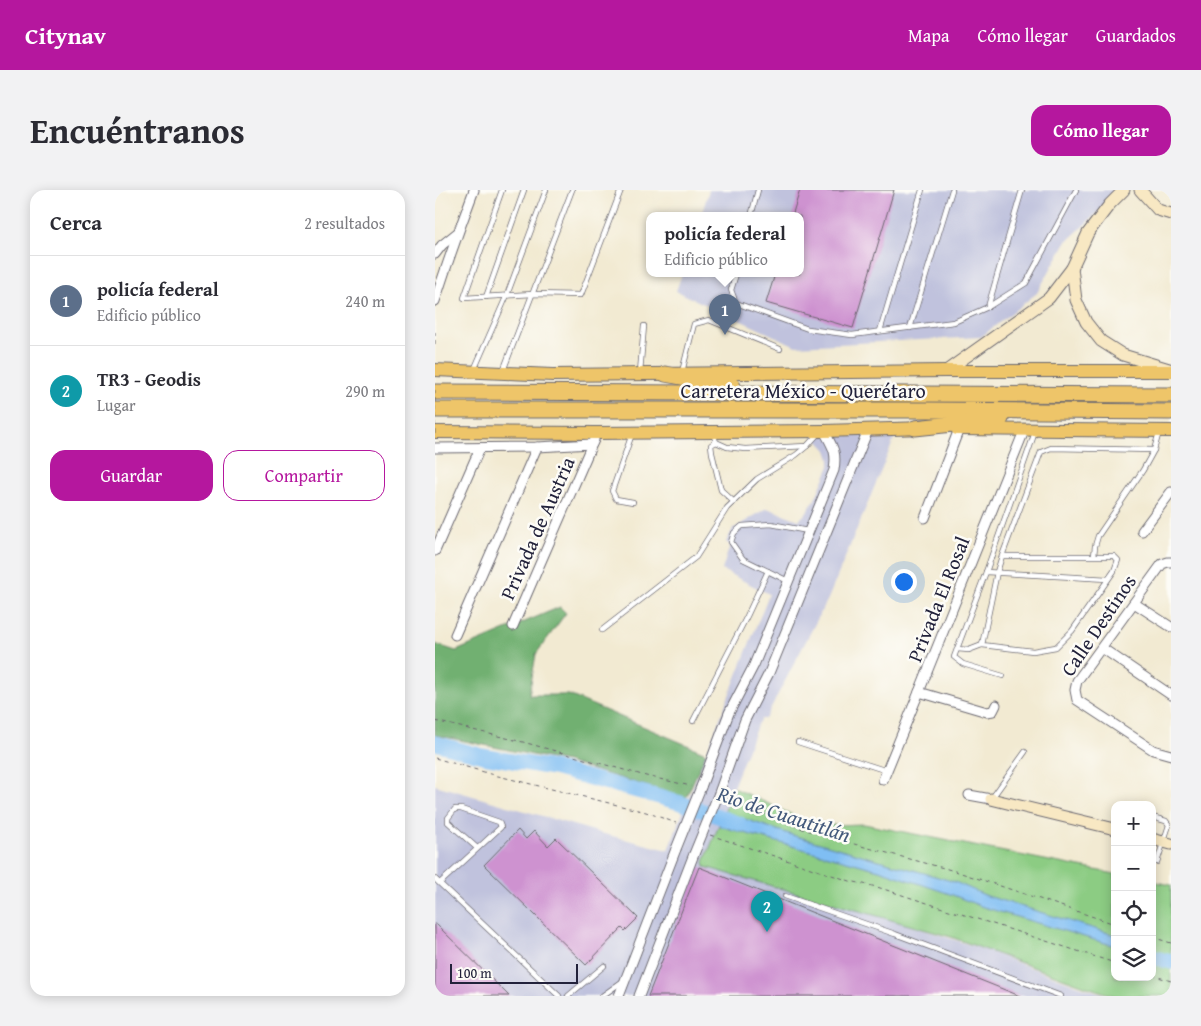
<!DOCTYPE html>
<html lang="es">
<head>
<meta charset="utf-8">
<style>
  body { margin:0; font-family:"Gentium Book Plus",serif; background:#f2f2f3; color:#2b2b33 }
  .controls { position:absolute; right:15px; bottom:15px; display:grid; overflow:hidden; border-radius:10px; box-shadow:0 2px 12px #0003 }
  .controls button { width:45px; height:45px; display:grid; place-items:center; padding:0; border:0; border-bottom:1px solid #e1e1e2; background:#fff; color:#2b2b33; font:25px sans-serif }
  .scale { position:absolute; left:15px; bottom:12px; width:128px; box-sizing:border-box; padding-left:5px; border:2px solid #22223b; border-top:0; font-size:14px; line-height:18px; white-space:nowrap; color:#22223b; -webkit-text-stroke:4px #fdfcf7; paint-order:stroke }
  .you { position:absolute; left:468px; top:391px; width:18px; height:18px; margin:-12px; border:4px solid #fff; border-radius:50%; background:#1a73e8; box-shadow:0 0 0 8px #1a73e833 }
  .badge { display:grid; place-items:center; width:32px; height:32px; border-radius:50%; background:#b5179e; color:#fff; font-size:16px; font-weight:700 }
  .pin { position:absolute; translate:-50% -41px; filter:drop-shadow(0 1px 2px #0008) }
  .pin::after { content:''; position:absolute; top:26px; width:18px; height:15px; background:inherit; clip-path:polygon(0 0,100% 0,50% 100%) }
  .popup { position:absolute; left:211px; top:22px; width:158px; height:65px; box-sizing:border-box; display:grid; place-content:center; border-radius:10px; background:#fff; filter:drop-shadow(0 1px 4px #0005); font-size:16px; white-space:nowrap; color:#7c7c81 }
  .popup b { font-size:19px; color:#2b2b33 }
  .popup::after { content:''; position:absolute; left:50%; top:100%; margin-left:-10px; border:10px solid transparent; border-top-color:#fff }
  .list { margin:0; padding:0; list-style:none }
  h2 { display:flex; justify-content:space-between; align-items:center; height:65px; margin:0; padding:0 20px; font-size:21px }
  h2 small { font-size:16px; font-weight:400; color:#7c7c81 }
  .list li { display:grid; grid-template-columns:32px 1fr auto; gap:15px; align-items:center; box-sizing:border-box; height:90px; padding:0 20px; border-top:1px solid #e1e1e2 }
  .list b { display:block; font-size:19px; white-space:nowrap }
  .list p { margin:0; font-size:16px; white-space:nowrap; color:#7c7c81 }
  .list em { font-size:16px; font-style:normal; color:#7c7c81 }
  .actions { display:flex; gap:10px; padding:15px 20px }
  .actions a { flex:1; padding:11px 0; border:1px solid #b5179e; border-radius:15px; text-align:center; font-size:18px; color:#b5179e }
  .actions .main { background:#b5179e; color:#fff }
  .icon { flex:none; width:28px; height:28px; fill:none; stroke:currentColor; stroke-width:2; stroke-linecap:round; stroke-linejoin:round }
  .map { position:relative; flex:none; width:736px; height:806px; overflow:hidden; border-radius:15px }
  header { display:flex; align-items:center; gap:30px; box-sizing:border-box; height:70px; padding:0 25px; background:#b5179e; color:#fff }
  header strong { font-size:24px }
  nav { display:flex; gap:28px; margin-inline-start:auto; font-size:18px }
  .intro { display:flex; align-items:center; justify-content:space-between; box-sizing:border-box; height:120px; padding:0 30px }
  h1 { margin:0; font-size:35px }
  .button { padding:12px 22px; border-radius:15px; background:#b5179e; color:#fff; font-size:18px; font-weight:700 }
  main { display:flex; gap:30px; padding:0 30px }
  aside { flex:1; background:#fff; border-radius:15px; box-shadow:0 2px 12px #0003 }
  .map>svg:first-child { display:block }
</style>
</head>
<body>
<header>
<strong>Citynav</strong>
<nav><a>Mapa</a><a>Cómo llegar</a><a>Guardados</a></nav>
</header>
<div class="intro"><h1>Encuéntranos</h1><a class="button">Cómo llegar</a></div>
<main>
<aside>
<h2>Cerca<small>2 resultados</small></h2>
<ul class="list">
<li><span class="badge" style="background:#5c6f8a">1</span><div><b>policía federal</b><p>Edificio público</p></div><em>240 m</em></li>
<li><span class="badge" style="background:#0f9aa8">2</span><div><b>TR3 - Geodis</b><p>Lugar</p></div><em>290 m</em></li>
</ul>
<div class="actions"><a class="main">Guardar</a><a>Compartir</a></div>
</aside>
<div class="map">
<svg width="736" height="806" viewBox="0 0 736 806">
  <rect width="100%" height="100%" fill="#fdfcf7"/>
  <filter id="ink" filterUnits="userSpaceOnUse"><feTurbulence type="fractalNoise" baseFrequency=".02" numOctaves="2"/><feDisplacementMap in="SourceGraphic" scale="10" xChannelSelector="R" yChannelSelector="G"/><feConvolveMatrix kernelMatrix="1 2 1 2 8 2 1 2 1" color-interpolation-filters="sRGB"/></filter>
  <filter id="wash" filterUnits="userSpaceOnUse"><feTurbulence type="fractalNoise" baseFrequency=".0096" numOctaves="4" result="noise"/><feDisplacementMap in="SourceGraphic" scale="20" xChannelSelector="R" yChannelSelector="G"/><feGaussianBlur stdDeviation="1.12" result="paint"/><feColorMatrix in="noise" values="0 0 0 0 0 0 0 0 0 0 0 0 0 0 0 0 0 1.4 0 .05"/><feComposite in="paint" operator="in"/></filter>
  <g filter="url(#wash)">
    <rect width="100%" height="100%" fill="#f2ead2"/>
    <g fill="#c0c2dd">
      <path d="M274,0H687L631,52L602,103L546,147L361,156L241,101L247,84H365V26H266Z"/>
      <path d="M377,244L460,247L393,409L330,529H326L323,533L269,672L505,745L547,759L644,796L675,806H0V595L169,644L233,660L334,404L287,380L295,355L291,352L298,339L332,318L364,330L371,323L380,309L395,276V269L392,260Z"/>
    </g>
    <path fill="#8ccc83" stroke="#57775f" d="M299,598L369,630L399,635L429,634L680,684V787H717V691L736,695V806H680L652,797L516,747L270,677L269,672Z"/>
    <path fill="#71b071" stroke="#4a6956" d="M125,417L131,423L101,464L94,505H134L271,563L251,608L132,572L0,545V454L21,461Z"/>
    <path fill="#7fbef3" stroke="#507097" d="M289,622L357,645L520,692L552,706L680,745V756L548,717L515,704L444,680L284,636Z"/>
    <g fill="none" stroke-linecap="round" stroke-linejoin="round">
      <g stroke="#7fbef3" stroke-width="15">
        <path d="M0,553L48,566L118,578L246,613L305,634"/>
        <path d="M717,767L736,772"/>
      </g>
    </g>
    <g id="blocks">
      <g fill="#ce92d0">
        <path d="M365,0H459L418,138L331,113L340,84H365V26H357Z"/>
        <path d="M83,640L91,649L99,641L113,656L121,648L203,728L190,741L187,738L151,775L49,675Z"/>
        <path d="M264,677L585,806H213Z"/>
        <path d="M0,733L74,806H0Z"/>
      </g>
    </g>
  </g>
  <g filter="url(#ink)">
    <use href="#blocks" fill-opacity="0" stroke="#6b6870" stroke-width="1"/>
    <g fill="none" stroke-linecap="round" stroke-linejoin="round">
      <g stroke="#6b6870" stroke-width="6">
        <g id="lane">
          <path d="M67,0L29,108L98,104L146,105L186,0"/>
          <path d="M316,26L323,0"/>
          <path d="M301,84L296,100L301,113L373,139L417,145L519,132L553,117L591,93L641,0"/>
          <path d="M51,107L89,0"/>
          <path d="M553,117L587,0"/>
          <path d="M475,138L517,0"/>
          <path d="M445,141L487,0"/>
          <path d="M39,180L72,105L111,0"/>
          <path d="M68,181L137,0"/>
          <path d="M205,182L209,136"/>
          <path d="M247,182L259,134L274,130L345,159"/>
          <path d="M278,243L281,252L292,257L310,259L372,256L381,246L383,242"/>
          <path d="M197,244L177,301L181,309L198,312"/>
          <path d="M281,252L276,255L277,263L286,300L299,312"/>
          <path d="M719,260L724,242"/>
          <path d="M567,366H679L683,370L679,381L637,441L621,457L598,461L547,455L562,382L567,366L606,262L616,258L719,260L708,280L663,346L660,356L659,366"/>
          <path d="M551,382L673,389"/>
          <path d="M353,391L308,369L296,352L299,343L307,336L336,334L373,341"/>
          <path d="M167,440L261,367L292,318L322,289L361,265L372,256"/>
          <path d="M522,459L534,460L547,455"/>
          <path d="M568,486L528,474L519,467L551,382L600,242"/>
          <path d="M258,531L312,426L333,381"/>
          <path d="M363,552L452,581"/>
          <path d="M557,608L590,562"/>
          <path d="M717,627L731,631L734,635L722,672H717"/>
          <path d="M0,689L124,806"/>
          <path d="M5,693L66,637L64,632L26,619H20L13,628V632L42,658"/>
          <path d="M350,706L460,744L626,806"/>
          <path d="M133,806L169,776"/>
          <path d="M167,806L188,791"/>
        </g>
      </g>
      <g stroke="#6b6870" stroke-width="11">
        <g id="street">
          <path d="M0,64L7,55L22,43"/>
          <path d="M0,111C12,74 25,37 39,0"/>
          <path d="M0,258L102,257L157,254L159,250"/>
          <path d="M490,328L524,239"/>
          <path d="M707,341L736,302"/>
          <path d="M0,361L45,258"/>
          <path d="M736,372H733L727,374L642,491L640,500L642,510L718,560L736,565"/>
          <path d="M699,413L736,437"/>
          <path d="M78,436L157,254"/>
          <path d="M20,445L102,257"/>
          <path d="M667,458L736,505"/>
          <path d="M484,502L552,522L558,521L561,515"/>
          <path d="M448,590L484,502L589,241"/>
          <path d="M266,597L294,523L319,475L399,280C402,262 398,257 389,241"/>
          <path d="M284,603L310,530L334,483L433,240"/>
          <path d="M534,605L556,609"/>
          <path d="M184,806L241,659"/>
          <path d="M204,806L259,664"/>
        </g>
      </g>
      <g stroke="#6b6870" stroke-width="13">
        <g id="secondary">
          <path d="M705,0L723,20L736,24"/>
          <path d="M637,78L641,110L651,132L666,151L688,165L734,179"/>
          <path d="M511,181L614,108L637,78L653,43L675,14L689,0"/>
          <path d="M556,609L680,639"/>
          <path d="M717,649L736,654"/>
        </g>
      </g>
      <g stroke="#6b6870" stroke-width="14">
        <g id="primary">
          <path d="M0,180L118,185L511,181H736"/>
          <path d="M522,239L736,241"/>
          <path d="M0,242L162,243L389,241L490,238"/>
        </g>
      </g>
      <g stroke="#6b6870" stroke-width="17">
        <g id="highway">
          <path d="M230,184L298,196"/>
          <path d="M0,202L736,205"/>
          <path d="M0,220H490L736,222"/>
          <path d="M480,238L566,229"/>
        </g>
      </g>
      <g stroke="#6b6870" stroke-width="1" stroke-dasharray="4 4" stroke-linecap="butt">
        <path d="M0,142V155"/>
        <path d="M0,531L88,552L211,586L256,596"/>
        <path d="M0,568L63,586L211,622L241,633"/>
        <path d="M291,608L368,639L426,656L520,681L680,734"/>
        <path d="M275,645L415,691L442,697L680,773"/>
        <path d="M717,747L736,753"/>
        <path d="M717,785L736,791"/>
      </g>
      <use href="#lane" stroke="#fff" stroke-width="4.5"/>
      <use href="#street" stroke="#fff" stroke-width="9"/>
      <use href="#secondary" stroke="#f8e8c3" stroke-width="11"/>
      <use href="#primary" stroke="#eec569" stroke-width="12"/>
      <use href="#highway" stroke="#eec569" stroke-width="15"/>
      <g stroke="#6b6870" stroke-width="11" stroke-linecap="butt">
        <g id="street-bridge">
          <path d="M241,659L266,597"/>
          <path d="M259,664L284,603"/>
        </g>
      </g>
      <path stroke="#6b6870" stroke-width="1" stroke-dasharray="4 4" stroke-linecap="butt" d="M0,200V246"/>
      <use href="#street-bridge" stroke="#fff" stroke-width="9"/>
    </g>
  </g>
  <g text-anchor="middle" dominant-baseline="central" stroke-width="5" stroke-linejoin="round" paint-order="stroke">
    <g font-size="20" fill="#22223b" stroke="#fdfcf7">
      <text x="368" y="200">Carretera México - Querétaro</text>
      <text transform="translate(102 338) rotate(-66)">Privada de Austria</text>
      <text transform="translate(503 409) rotate(-68)">Privada El Rosal</text>
      <text transform="translate(663 435) rotate(-56)">Calle Destinos</text>
    </g>
    <g font-size="21" font-style="italic" fill="#43597b" stroke="#fdfcf7">
      <text transform="translate(349 624) rotate(18)">Rio de Cuautitlán</text>
    </g>
  </g>
</svg>
<div class="controls">
<button>+</button>
<button>−</button>
<button><svg class="icon" aria-label="locate" viewBox="0 0 24 24"><circle cx="12" cy="12" r="6"/><path d="M12 2v4M12 18v4M2 12h4M18 12h4"/></svg></button>
<button><svg class="icon" aria-label="layers" viewBox="0 0 24 24"><path d="M12 4l9 5-9 5-9-5zM3 14l9 5 9-5"/></svg></button>
</div>
<div class="scale">100 m</div>
<div class="you"></div>
<div class="pin badge" style="left:290px;top:145px;background:#5c6f8a">1</div>
<div class="popup"><b>policía federal</b>Edificio público</div>
<div class="pin badge" style="left:332px;top:742px;background:#0f9aa8">2</div>
</div>
</main>
</body>
</html>
